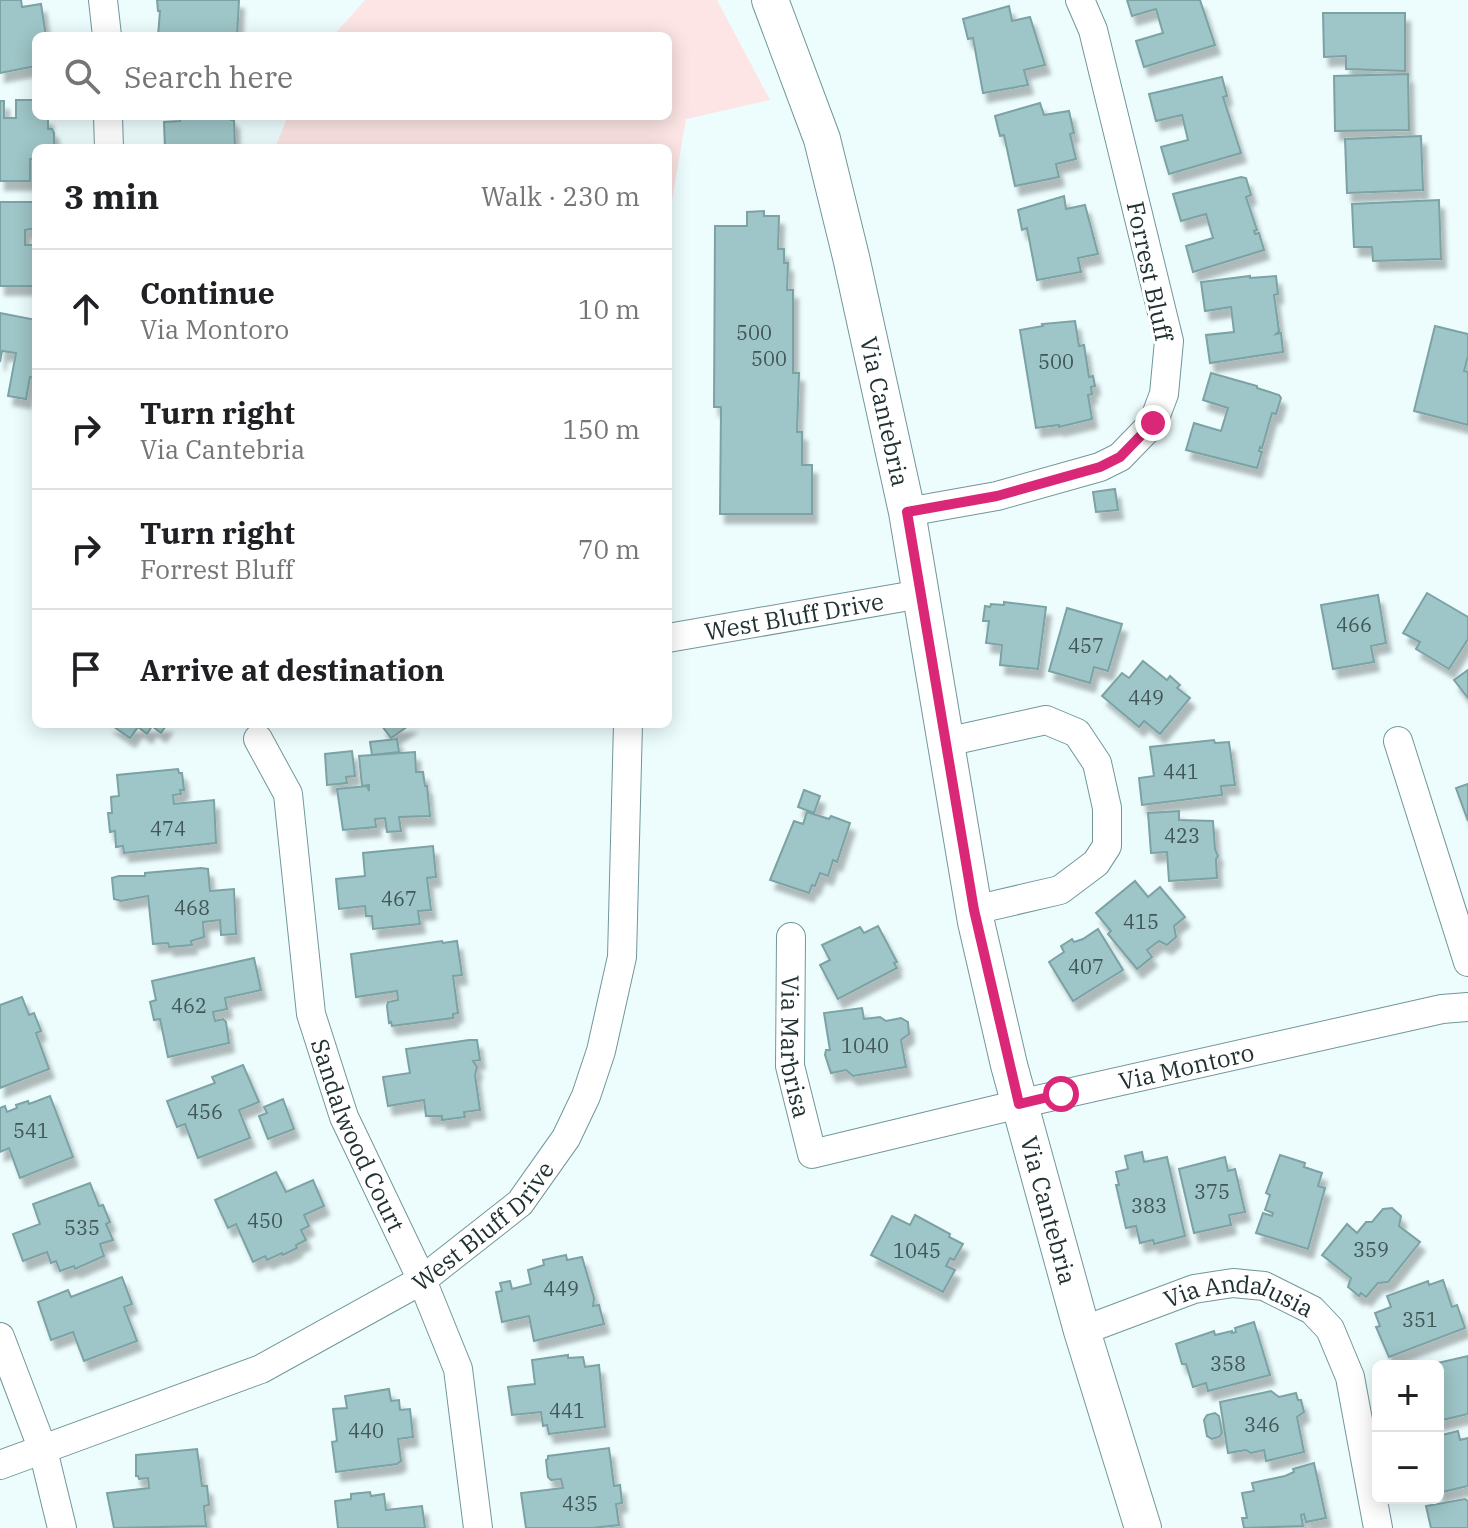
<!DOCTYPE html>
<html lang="en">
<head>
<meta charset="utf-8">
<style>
  body { margin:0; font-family:"IBM Plex Serif",serif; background:#f6f6f6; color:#202124 }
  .controls { position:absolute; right:24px; bottom:24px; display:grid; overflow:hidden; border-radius:12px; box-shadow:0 4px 20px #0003 }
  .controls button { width:72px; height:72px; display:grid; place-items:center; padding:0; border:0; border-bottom:2px solid #e0e0e0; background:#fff; color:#202124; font:40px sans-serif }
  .stop { position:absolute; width:24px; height:24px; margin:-18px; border:6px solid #db2777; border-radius:50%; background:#fff }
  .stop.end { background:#db2777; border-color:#fff; box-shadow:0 2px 8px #0008 }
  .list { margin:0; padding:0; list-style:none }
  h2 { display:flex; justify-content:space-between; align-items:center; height:104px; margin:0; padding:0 32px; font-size:34px }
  h2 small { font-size:26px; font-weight:400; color:#757577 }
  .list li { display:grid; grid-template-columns:52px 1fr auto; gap:24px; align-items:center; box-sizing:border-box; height:120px; padding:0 32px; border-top:2px solid #e0e0e0 }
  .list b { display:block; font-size:30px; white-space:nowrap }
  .list p { margin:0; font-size:26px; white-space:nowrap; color:#757577 }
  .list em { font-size:26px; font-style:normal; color:#757577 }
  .icon { flex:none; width:44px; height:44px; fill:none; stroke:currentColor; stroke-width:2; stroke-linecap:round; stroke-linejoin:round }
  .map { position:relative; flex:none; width:1468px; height:1528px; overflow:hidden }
  .search { position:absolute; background:#fff; box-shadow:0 4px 20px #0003; left:32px; top:32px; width:640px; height:88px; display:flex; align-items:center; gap:20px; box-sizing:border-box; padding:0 28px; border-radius:12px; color:#757577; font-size:30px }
  .panel { position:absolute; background:#fff; box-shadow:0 4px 20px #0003; left:32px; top:144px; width:640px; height:584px; border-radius:12px }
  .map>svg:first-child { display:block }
</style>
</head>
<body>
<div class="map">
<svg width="1468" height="1528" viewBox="0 0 1468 1528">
  <defs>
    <filter id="shadow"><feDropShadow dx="5" dy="9" stdDeviation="2" flood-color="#0004"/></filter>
  </defs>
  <rect width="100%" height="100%" fill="#edfdfe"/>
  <path fill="#fce5e4" d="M365,0H717L770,100L686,119L668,223V148H275L288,116H668V36H333Z"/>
  <g fill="#9ec6c8" stroke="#7ba2a4" stroke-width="2" filter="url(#shadow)">
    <path d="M0,0H21L22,7L41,4L46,36H36V66L0,73Z"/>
    <path d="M157,0H239L237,36H158L160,11H158Z"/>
    <path d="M1127,0H1200L1215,45L1144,67L1136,41L1163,33L1156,9L1132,16Z"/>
    <path d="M1009,6L1012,21L1030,17L1045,65L1024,70L1028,85L983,93L973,38L968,39L963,19Z"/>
    <path d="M1323,13H1405V71L1346,69V56L1324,57Z"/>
    <path d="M1408,74L1409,130L1335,131L1334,76Z"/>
    <path d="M1222,77L1227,96L1223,97L1241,153L1169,174L1161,147L1188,140L1182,115L1156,121L1149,94Z"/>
    <path d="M16,100H36V116L48,117V129H52L54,133V148H36V159H30V181H0V101H4V118H16Z"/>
    <path d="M1040,103L1044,115L1069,111L1074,133L1070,134L1076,159L1056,164L1059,177L1015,186L1004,135L1000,136L995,116Z"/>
    <path d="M180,116H231V120H234L235,148H165L164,122L180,121Z"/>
    <path d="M1421,136L1423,190L1347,193L1345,139Z"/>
    <path d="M1241,177L1246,178L1251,195L1246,197L1257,230L1254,231L1255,234L1259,233L1264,250L1193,272L1186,246L1213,238L1206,214L1181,221L1173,194Z"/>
    <path d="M1064,196L1066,209L1085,205L1098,254L1078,258L1081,272L1037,280L1027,228L1022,230L1018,210Z"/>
    <path d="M1439,200L1441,259L1373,261L1372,247H1354L1352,204Z"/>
    <path d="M0,202H36V228L25,230V245H35L36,286H0Z"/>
    <path d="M764,211V216H779L778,249H784V263H788L787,290H793V373H799L797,432H802V465H812V514H720L721,407H714L715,226H747V212Z"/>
    <path d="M1250,276V278L1276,276L1278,294L1274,295L1279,331L1276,334L1281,333L1283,352L1210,363L1206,335L1234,332L1231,307L1205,311L1201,282Z"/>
    <path d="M0,313L36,320V378L30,377L26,399L8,396L16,353L2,351L0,362Z"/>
    <path d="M1075,321L1079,346L1084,345L1089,377L1093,376L1095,386L1091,387L1092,394L1088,395L1092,419L1059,427V425L1036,428L1020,330L1043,326L1042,324Z"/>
    <path d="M1435,326L1468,334V356L1464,371L1468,372V425L1414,411Z"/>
    <path d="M1211,373L1257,386V388L1279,395L1281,398L1276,414L1272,413L1262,448L1260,447L1259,451L1262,452L1257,468L1186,450L1194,423L1221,431L1228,408L1203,400Z"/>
    <path d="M1115,489L1118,510L1096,512L1093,492Z"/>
    <path d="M1427,593L1468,617V639L1449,669L1416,649L1420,642L1403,633Z"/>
    <path d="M1378,595L1386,643L1371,646L1374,662L1333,669L1321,605Z"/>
    <path d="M1004,602L1046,607L1038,669L1000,665L1002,645L986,643L989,621H983L985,606L990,607L991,604L1004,605Z"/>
    <path d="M1067,608L1122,624L1108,671L1094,667L1090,683L1049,671Z"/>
    <path d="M1143,661L1167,680L1170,676L1180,685L1177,688L1190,698L1160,734L1144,721L1139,727L1102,696L1122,673L1129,678Z"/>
    <path d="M1468,670V698L1454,680Z"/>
    <path d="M110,724H167L161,733L152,726L147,734L138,727L130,738Z"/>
    <path d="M385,724H411L391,738L382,726Z"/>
    <path d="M397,739L399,752L372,755L370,742Z"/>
    <path d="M1214,740L1215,743L1229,742L1235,785L1221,786L1222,795L1142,805L1139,778L1154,776L1150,747Z"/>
    <path d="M352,751L355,776L346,777L347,783L327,785L325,754Z"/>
    <path d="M415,752L416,772H423L425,786H427L430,816L399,817L401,831L387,832L385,818L375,819L376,827L343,830L337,789L367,786L369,791V785L362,786L359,756Z"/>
    <path d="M178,769L179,773H182L184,790H180L181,794L173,795L174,804L214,800L216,843L124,853L123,846L116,847L115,831L110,832L108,813H112L111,797L119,796L117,775Z"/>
    <path d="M1468,784V821L1456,788Z"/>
    <path d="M804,790L820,796L814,813L798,807Z"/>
    <path d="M1179,811V820L1213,821L1215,849L1218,856L1216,859L1217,878L1169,881L1167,852L1151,853L1148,813Z"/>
    <path d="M807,812L829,819L831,816L850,823L837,862L833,860L828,876L820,873L815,886L812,885L809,893L770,880L794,821L803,824Z"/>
    <path d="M433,846L436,877L427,878L431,910L418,911L420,924L373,929L372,916H366L365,906L339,909L336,879L365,876L363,853Z"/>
    <path d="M201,868L208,869L210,891L234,889L236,934L221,935L220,920L203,922L204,937L191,941L192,945L169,947L168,943L153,944L148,896L121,901L114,899L112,878L119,876H145V873Z"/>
    <path d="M1135,881L1148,897L1160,887L1185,917L1174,926L1176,937L1167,945L1159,941L1147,950L1152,957L1137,969L1108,934L1111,931L1096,913Z"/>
    <path d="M878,926L897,962L894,963L897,968L838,999L820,965L830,960L822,945L860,927L864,933Z"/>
    <path d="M1098,929L1123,970L1073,1001L1049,962L1064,952L1061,946L1072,939L1074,942L1083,939Z"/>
    <path d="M442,941L443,943L457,941L462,975L453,976L458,1013L453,1014V1018L392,1026L391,1022L389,1023L387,1006L388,1002L398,1000L397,991L356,997L351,954Z"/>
    <path d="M254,958L261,990L225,998L227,1009L213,1012L215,1021L223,1019L226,1022L229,1043L168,1057L160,1019L154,1020L150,1002L156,1000L152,981Z"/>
    <path d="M22,997L29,1015L34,1013L41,1031L36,1033L49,1069L0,1088V1005Z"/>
    <path d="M862,1008L864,1019L880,1017L886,1021L901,1018L908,1022L909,1034L901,1040L906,1067L853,1076L846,1070L831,1073L825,1055L826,1050H830L824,1013Z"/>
    <path d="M469,1040H477L480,1060L473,1061L477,1067L475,1075L480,1110L464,1112L465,1117L442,1120V1116H426L424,1100L388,1106L383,1077L410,1073L406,1049Z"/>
    <path d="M243,1065L259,1102L239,1110L250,1138L198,1158L185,1124L177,1127L167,1101L215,1083L212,1077Z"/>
    <path d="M50,1096L73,1157L20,1178L9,1148L0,1152V1108L5,1106L7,1112L17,1108L16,1105L28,1101L29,1104Z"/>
    <path d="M283,1099L294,1129L268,1139L259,1116L267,1113L264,1107Z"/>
    <path d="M1142,1152L1144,1162L1167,1157L1185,1236L1154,1244L1153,1240L1140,1243L1136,1226L1126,1228L1116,1185H1119L1116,1172L1128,1169L1125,1156Z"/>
    <path d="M1280,1155L1305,1163L1304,1167L1322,1173L1318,1186L1325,1188L1308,1249L1256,1233L1263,1213L1272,1216L1273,1213L1265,1210L1270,1195L1266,1193Z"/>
    <path d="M1225,1157L1228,1171L1235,1169L1245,1212L1229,1215L1231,1225L1194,1233L1179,1169Z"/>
    <path d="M276,1172L286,1192L313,1180L324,1206L304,1215L309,1226L301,1230L306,1240L296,1245L297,1248L283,1255L282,1253L267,1260L265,1256L253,1262L236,1224L228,1228L215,1200Z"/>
    <path d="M90,1183L99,1206L103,1205L110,1222L106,1224L113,1240L100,1244L104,1256L75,1269L74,1266L60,1271L56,1261L51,1263L47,1252L23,1261L13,1234L40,1224L33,1204Z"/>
    <path d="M1392,1208L1401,1216L1399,1226L1420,1242L1388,1282L1378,1283L1366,1297L1361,1293L1359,1296L1348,1287L1351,1278L1322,1255L1347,1224L1357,1233L1366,1222H1372L1383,1209Z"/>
    <path d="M915,1215L950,1234L949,1237L963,1244L954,1260L950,1258L946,1266L955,1270L943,1292L871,1255L892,1216L910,1225Z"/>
    <path d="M566,1255L567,1260L582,1257L594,1298L593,1306L599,1305L604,1324L534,1341L529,1316L502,1322L496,1292L502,1291L500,1283L510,1281L512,1289L531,1284L528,1270L544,1265L543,1260Z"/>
    <path d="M122,1277L132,1304L124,1307L137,1341L84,1361L73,1332L51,1340L38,1302L68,1290L71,1297Z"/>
    <path d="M1443,1280L1452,1307L1457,1305L1465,1328L1389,1357L1376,1327L1380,1326L1375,1313L1391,1307L1387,1296L1428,1281L1429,1285Z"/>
    <path d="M1254,1322L1270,1375L1208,1391L1206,1383L1193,1387L1186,1364H1182L1176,1344L1214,1331L1215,1335L1232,1331V1333L1236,1332L1235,1328Z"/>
    <path d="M568,1355V1358L583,1357L585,1367L599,1365L605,1427L549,1434L547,1425L543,1426L541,1412L512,1415L508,1387L535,1384L532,1360Z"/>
    <path d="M1468,1356V1414L1438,1421V1366L1429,1365Z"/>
    <path d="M389,1389L391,1401L399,1400L400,1410L410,1409L413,1437L398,1439L401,1461L397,1464L336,1472L332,1442L337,1441L333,1409L347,1408L345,1396Z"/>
    <path d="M1271,1391L1279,1397L1296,1393L1298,1400H1301L1304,1412L1297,1417L1304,1452L1266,1461L1264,1450L1251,1453L1246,1450L1228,1453L1220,1402Z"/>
    <path d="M1215,1413L1219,1416L1222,1433L1219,1437L1212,1439L1207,1436L1204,1420L1207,1415Z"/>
    <path d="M1458,1431L1460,1440L1468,1438V1486L1438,1493V1436Z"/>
    <path d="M609,1448L614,1486L620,1485L622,1503L616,1504L619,1525L592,1528H526L521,1493L563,1488L561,1479L551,1480L548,1477L546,1460L548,1459V1456Z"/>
    <path d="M197,1449L202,1486H207L209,1505L204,1506L206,1526L114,1528L107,1493L149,1488L148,1478L139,1479L138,1476H136V1455Z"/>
    <path d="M1314,1463L1326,1518L1306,1522L1304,1514L1301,1515L1303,1526L1244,1528L1242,1518H1247L1242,1493L1254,1491L1252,1483L1285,1476L1294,1472L1293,1469Z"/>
    <path d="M370,1492L371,1496L384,1494L386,1510L422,1506L425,1528H338L335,1501L351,1499V1494Z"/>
    <path d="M1465,1499L1468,1501V1528H1431L1426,1506Z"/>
  </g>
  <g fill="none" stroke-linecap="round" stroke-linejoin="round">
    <g stroke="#719799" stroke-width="30">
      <g id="minor">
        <path d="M103,0L107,36"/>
        <path d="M108,116L109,148"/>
        <path d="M907,512L997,496L1100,467L1120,457L1153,423L1164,394L1169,341L1093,30L1080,0"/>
        <path id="s1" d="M668,638L921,594"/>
        <path id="s2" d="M258,739L288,794L311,1014L344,1117L422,1280L458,1369L478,1528"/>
        <path d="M1398,741L1468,962"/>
        <path d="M946,742L1046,720L1077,733L1097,763L1107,808V846L1096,863L1060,890L974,910"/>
        <path id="s3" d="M791,937L790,1066L812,1154L1019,1104L1442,1009L1468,1007"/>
        <path id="s4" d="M1082,1331L1194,1289L1233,1283L1264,1286L1312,1310L1330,1329L1350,1377L1378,1528"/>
        <path d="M0,1337L43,1450L62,1528"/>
        <path id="s5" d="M0,1465L261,1369L422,1280L520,1203L566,1138L586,1096L601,1051L622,957L628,724"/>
      </g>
    </g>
    <g stroke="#719799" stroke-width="38">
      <g id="major">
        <path id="s6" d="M770,0L822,139L851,257L907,512L976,922L1009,1065L1082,1331L1143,1528"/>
      </g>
    </g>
    <use href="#minor" stroke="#fff" stroke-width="28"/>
    <use href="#major" stroke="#fff" stroke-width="36"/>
  </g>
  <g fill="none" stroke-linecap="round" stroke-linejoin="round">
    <path stroke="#db2777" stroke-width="10" d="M1061,1094L1019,1104L974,910L907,512L997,496L1100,467L1120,457L1153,423"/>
  </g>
  <g text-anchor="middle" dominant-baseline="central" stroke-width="6" stroke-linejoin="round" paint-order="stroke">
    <g font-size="20" fill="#415758">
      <text x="754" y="332">500</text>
      <text x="769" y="358">500</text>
      <text x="1056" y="361">500</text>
      <text x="1354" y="624">466</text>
      <text x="1086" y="645">457</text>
      <text x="1146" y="697">449</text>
      <text x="1181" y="771">441</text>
      <text x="168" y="828">474</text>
      <text x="1182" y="835">423</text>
      <text x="399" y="898">467</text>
      <text x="192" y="907">468</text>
      <text x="1141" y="921">415</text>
      <text x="1086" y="966">407</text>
      <text x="189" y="1005">462</text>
      <text x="865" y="1045">1040</text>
      <text x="205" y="1111">456</text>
      <text x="31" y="1130">541</text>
      <text x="1212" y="1191">375</text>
      <text x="1149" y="1205">383</text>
      <text x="265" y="1220">450</text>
      <text x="82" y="1227">535</text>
      <text x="1371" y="1249">359</text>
      <text x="917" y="1250">1045</text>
      <text x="561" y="1288">449</text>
      <text x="1420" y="1319">351</text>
      <text x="1228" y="1363">358</text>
      <text x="567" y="1410">441</text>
      <text x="1262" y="1424">346</text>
      <text x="366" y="1430">440</text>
      <text x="580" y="1503">435</text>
    </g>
    <g font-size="24" fill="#223233" stroke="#fff">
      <text transform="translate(1150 271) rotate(78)">Forrest Bluff</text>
      <text stroke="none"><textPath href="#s6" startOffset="428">Via Cantebria</textPath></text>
      <text stroke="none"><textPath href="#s1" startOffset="128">West Bluff Drive</textPath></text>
      <text stroke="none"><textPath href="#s3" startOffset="110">Via Marbrisa</textPath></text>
      <text stroke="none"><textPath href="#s3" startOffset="604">Via Montoro</textPath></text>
      <text stroke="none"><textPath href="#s2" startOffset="414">Sandalwood Court</textPath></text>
      <text stroke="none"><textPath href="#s6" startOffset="1244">Via Cantebria</textPath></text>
      <text stroke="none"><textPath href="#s5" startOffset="544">West Bluff Drive</textPath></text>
      <text stroke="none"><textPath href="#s4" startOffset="166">Via Andalusia</textPath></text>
    </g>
  </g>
</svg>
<div class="controls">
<button>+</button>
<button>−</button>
</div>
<div class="stop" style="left:1061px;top:1094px"></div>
<div class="stop end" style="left:1153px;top:423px"></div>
<div class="search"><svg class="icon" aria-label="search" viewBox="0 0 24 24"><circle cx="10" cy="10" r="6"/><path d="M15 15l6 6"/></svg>Search here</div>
<section class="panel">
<h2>3 min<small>Walk · 230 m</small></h2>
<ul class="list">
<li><svg class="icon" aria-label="ahead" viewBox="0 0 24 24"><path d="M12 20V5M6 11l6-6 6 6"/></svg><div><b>Continue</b><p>Via Montoro</p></div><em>10 m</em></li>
<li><svg class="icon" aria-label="right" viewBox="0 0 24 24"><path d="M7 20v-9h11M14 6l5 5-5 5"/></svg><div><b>Turn right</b><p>Via Cantebria</p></div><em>150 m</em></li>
<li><svg class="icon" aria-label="right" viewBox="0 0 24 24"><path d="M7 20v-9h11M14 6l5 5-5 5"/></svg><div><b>Turn right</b><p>Forrest Bluff</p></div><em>70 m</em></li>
<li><svg class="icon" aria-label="arrive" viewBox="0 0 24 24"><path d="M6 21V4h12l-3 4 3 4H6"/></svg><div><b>Arrive at destination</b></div></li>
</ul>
</section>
</div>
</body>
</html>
